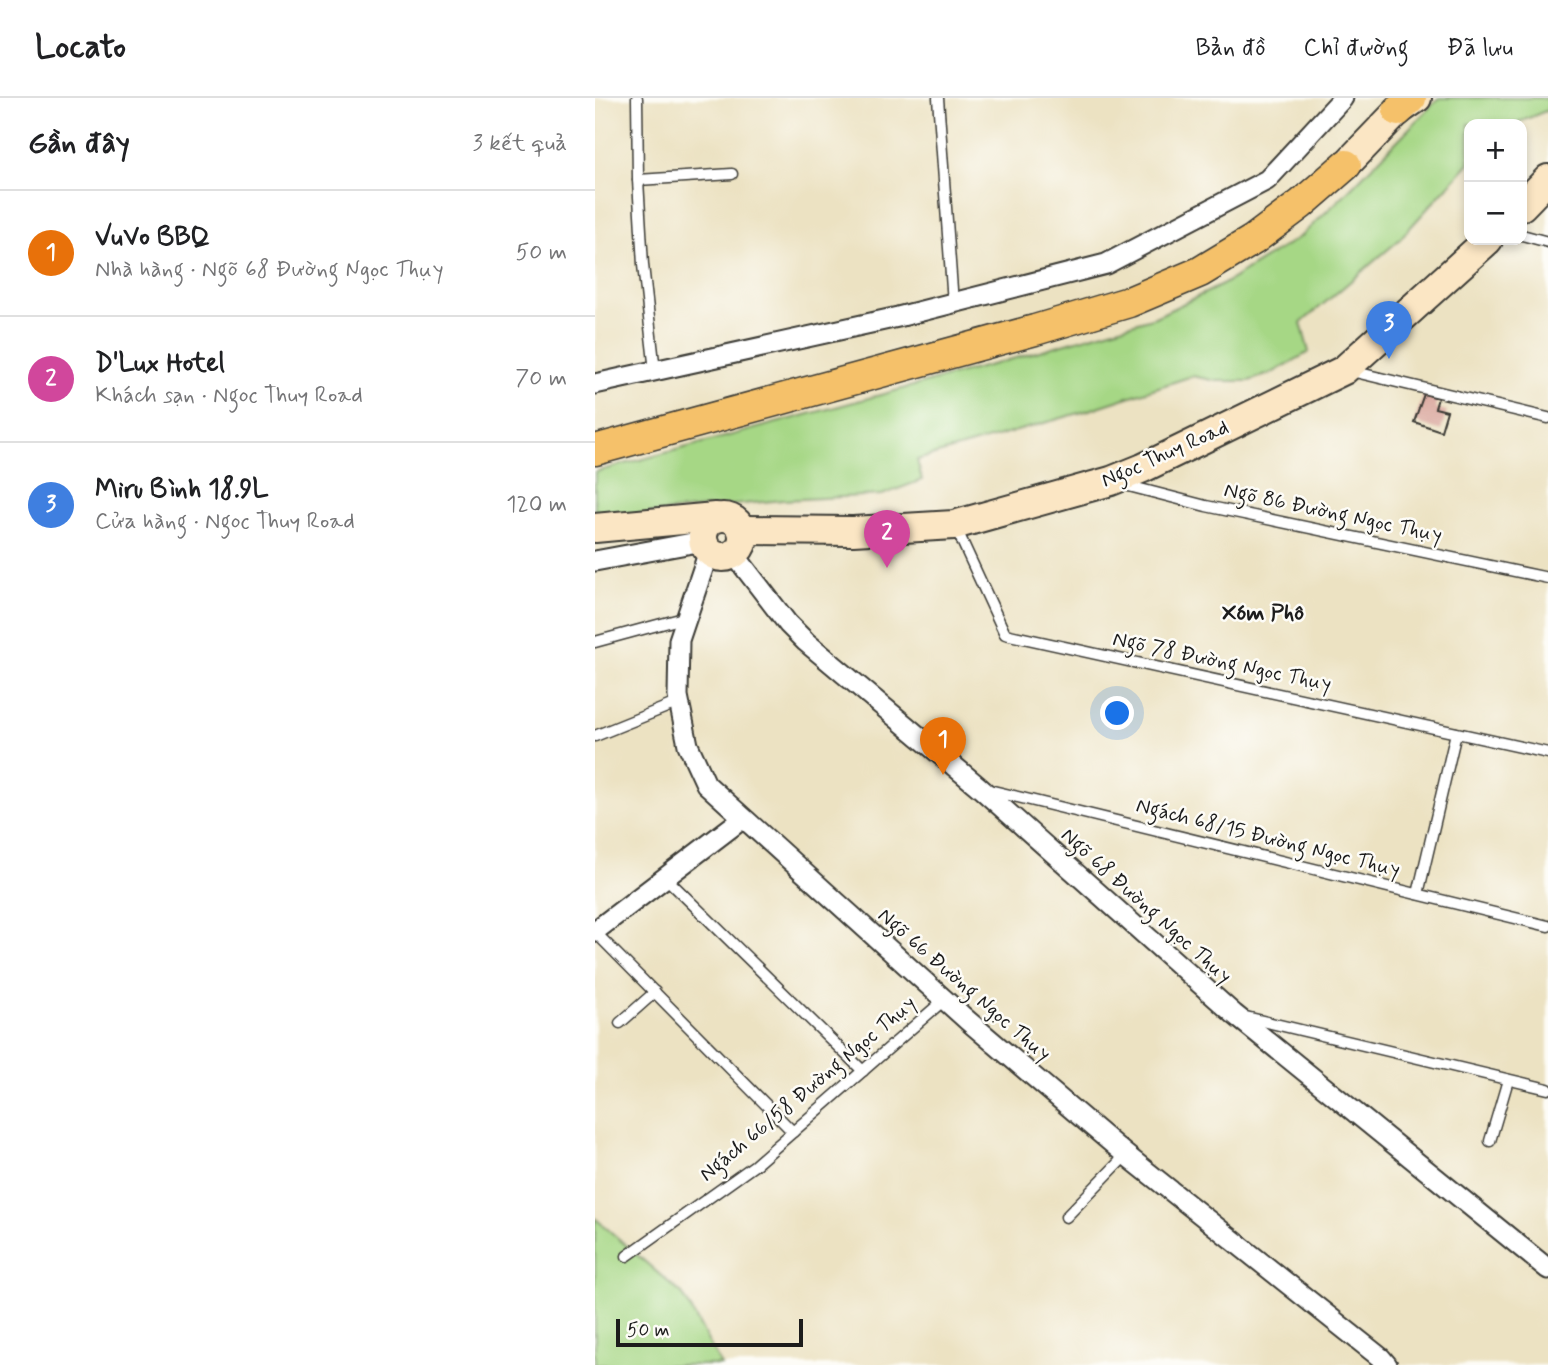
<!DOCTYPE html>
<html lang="vi">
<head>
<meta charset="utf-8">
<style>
  body { margin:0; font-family:Mynerve,sans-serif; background:#f6f6f6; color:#202124 }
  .controls { position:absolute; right:21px; top:21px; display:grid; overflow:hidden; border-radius:14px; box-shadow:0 4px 10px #0003 }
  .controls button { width:63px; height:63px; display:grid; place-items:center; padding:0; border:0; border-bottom:2px solid #e0e0e0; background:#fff; color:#202124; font:35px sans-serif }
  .scale { position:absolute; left:21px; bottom:18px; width:187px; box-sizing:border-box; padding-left:7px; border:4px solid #1c1c1c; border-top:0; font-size:19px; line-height:24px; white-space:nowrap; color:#1c1c1c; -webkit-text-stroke:5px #fdfcf7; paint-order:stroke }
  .you { position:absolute; left:523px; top:616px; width:24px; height:24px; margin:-18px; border:5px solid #fff; border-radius:50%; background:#1a73e8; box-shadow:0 0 0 10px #1a73e833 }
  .badge { display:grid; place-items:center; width:46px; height:46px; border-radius:50%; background:#b5179e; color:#fff; font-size:23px; font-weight:700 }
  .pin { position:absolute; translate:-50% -58px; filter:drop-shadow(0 2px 4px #0008) }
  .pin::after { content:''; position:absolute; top:37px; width:24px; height:21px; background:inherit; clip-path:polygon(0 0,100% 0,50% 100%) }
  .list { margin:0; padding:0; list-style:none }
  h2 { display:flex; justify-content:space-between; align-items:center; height:91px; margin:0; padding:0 28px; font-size:30px }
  h2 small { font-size:23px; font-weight:400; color:#757577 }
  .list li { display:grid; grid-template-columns:46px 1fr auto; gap:21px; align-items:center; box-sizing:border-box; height:126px; padding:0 28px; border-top:2px solid #e0e0e0 }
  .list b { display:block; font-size:26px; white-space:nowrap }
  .list p { margin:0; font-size:23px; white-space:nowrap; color:#757577 }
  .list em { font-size:23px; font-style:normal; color:#757577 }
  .map { position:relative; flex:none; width:953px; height:1267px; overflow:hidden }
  header { display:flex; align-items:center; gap:42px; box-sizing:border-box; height:98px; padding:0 35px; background:#fff; border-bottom:2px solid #e0e0e0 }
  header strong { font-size:33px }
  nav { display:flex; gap:38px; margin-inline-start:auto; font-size:24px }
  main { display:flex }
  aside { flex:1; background:#fff }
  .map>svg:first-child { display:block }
</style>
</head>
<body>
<header>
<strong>Locato</strong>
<nav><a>Bản đồ</a><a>Chỉ đường</a><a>Đã lưu</a></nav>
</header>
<main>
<aside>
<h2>Gần đây<small>3 kết quả</small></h2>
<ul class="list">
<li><span class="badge" style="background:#e8710a">1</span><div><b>VuVo BBQ</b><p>Nhà hàng · Ngõ 68 Đường Ngọc Thụy</p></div><em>50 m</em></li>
<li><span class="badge" style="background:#d1479c">2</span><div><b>D'Lux Hotel</b><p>Khách sạn · Ngoc Thuy Road</p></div><em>70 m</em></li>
<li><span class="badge" style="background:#3f7fe0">3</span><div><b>Miru Bình 18.9L</b><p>Cửa hàng · Ngoc Thuy Road</p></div><em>120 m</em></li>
</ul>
</aside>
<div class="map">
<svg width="953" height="1267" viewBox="0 0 953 1267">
  <rect width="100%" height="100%" fill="#fdfcf7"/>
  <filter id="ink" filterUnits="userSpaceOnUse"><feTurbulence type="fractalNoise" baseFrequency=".0143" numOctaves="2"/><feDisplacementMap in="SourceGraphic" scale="14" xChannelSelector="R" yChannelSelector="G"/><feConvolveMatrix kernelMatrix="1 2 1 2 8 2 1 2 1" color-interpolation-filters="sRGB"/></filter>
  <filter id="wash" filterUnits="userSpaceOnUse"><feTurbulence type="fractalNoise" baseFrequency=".00686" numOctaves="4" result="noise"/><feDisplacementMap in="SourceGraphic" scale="28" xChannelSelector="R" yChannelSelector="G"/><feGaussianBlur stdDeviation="1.57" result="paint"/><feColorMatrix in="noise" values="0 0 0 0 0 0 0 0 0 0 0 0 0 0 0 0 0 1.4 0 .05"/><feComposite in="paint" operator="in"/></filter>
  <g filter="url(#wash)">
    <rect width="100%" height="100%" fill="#ece2c2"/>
    <g fill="#a6d785" stroke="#617a50" stroke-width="2">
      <path d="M844,0H953V12L919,26H874V65L803,143L706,225L714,254L677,275L654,283H622L597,278L491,313L322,362L327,382L287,397L188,402L68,414L0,422V374L407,264L560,219L627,187L706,138L747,99Z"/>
      <path d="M0,1120L88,1197L126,1267H0Z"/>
    </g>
    <g id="blocks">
      <path fill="#d8a399" d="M829,296L843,300L840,310L852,313L846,333L819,324Z"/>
    </g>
  </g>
  <g filter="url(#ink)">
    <use href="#blocks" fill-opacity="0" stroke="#3b3a35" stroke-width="2"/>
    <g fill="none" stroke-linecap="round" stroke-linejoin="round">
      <g stroke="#3b3a35" stroke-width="13">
        <g id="lane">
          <path d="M42,0L43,82L48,167L60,273"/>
          <path d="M343,0L358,205"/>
          <path d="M43,82L137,76"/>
          <path d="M927,137L953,144"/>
          <path d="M756,273L953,320"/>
          <path d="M526,386L611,408L953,480"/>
          <path d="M361,430L410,536L953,655"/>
          <path d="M0,544L92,519"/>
          <path d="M0,638L84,604"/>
          <path d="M394,692L953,828"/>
          <path d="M70,779L268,973"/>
          <path d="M823,796L861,635"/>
          <path d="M0,834L198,1034"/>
          <path d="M651,919L953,991"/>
          <path d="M25,925L60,894"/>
          <path d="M895,1043L913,982"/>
          <path d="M471,1119L531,1057"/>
          <path d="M32,1158L160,1067L349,902"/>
        </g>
      </g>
      <g stroke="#3b3a35" stroke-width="23">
        <g id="street">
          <path d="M0,286L303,219L511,166L672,82L748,0"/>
          <path d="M114,453L84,542L83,598L93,647L111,686L372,922L531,1057L786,1260L792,1267"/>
          <path d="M139,456L193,526L211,544L384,689L639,916L953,1171"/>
          <path d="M0,463L108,443"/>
          <path d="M0,833L147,721"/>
        </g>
      </g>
      <g stroke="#3b3a35" stroke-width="32">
        <g id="secondary">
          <path d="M751,67L803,13L822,0"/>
          <path d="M927,108L953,81"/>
          <circle cx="128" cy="439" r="20"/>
          <path d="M0,430L120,419"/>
          <path d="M148,432L258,433L359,427L516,383L548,370L749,272L893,142"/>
        </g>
      </g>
      <g stroke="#3b3a35" stroke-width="33">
        <g id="primary">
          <path d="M803,13L816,0"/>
          <path d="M0,352L440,232L534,204L605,174L658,142L706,106L751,67"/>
        </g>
      </g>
      <use href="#lane" stroke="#fff" stroke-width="10"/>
      <use href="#street" stroke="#fff" stroke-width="19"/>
      <use href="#secondary" stroke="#fbe6c4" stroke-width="28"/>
      <use href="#primary" stroke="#f5c16b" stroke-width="30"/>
    </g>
  </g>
  <g text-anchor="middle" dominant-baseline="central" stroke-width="5" stroke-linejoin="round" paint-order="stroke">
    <g font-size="21" fill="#1c1c1c" stroke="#fdfcf7">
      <text transform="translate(570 356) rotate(-24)">Ngoc Thuy Road</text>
      <text transform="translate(738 415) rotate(12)">Ngõ 86 Đường Ngọc Thụy</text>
      <text transform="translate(627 564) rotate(12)">Ngõ 78 Đường Ngọc Thụy</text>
      <text transform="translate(673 740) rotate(14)">Ngách 68/15 Đường Ngọc Thụy</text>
      <text transform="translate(551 808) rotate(42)">Ngõ 68 Đường Ngọc Thụy</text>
      <text transform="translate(369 887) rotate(41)">Ngõ 66 Đường Ngọc Thụy</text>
      <text transform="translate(213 991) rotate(-40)">Ngách 66/58 Đường Ngọc Thụy</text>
    </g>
    <g font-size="23" font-weight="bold" fill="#1c1c1c" stroke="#fdfcf7">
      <text x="668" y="516">Xóm Phô</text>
    </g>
  </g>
</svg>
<div class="controls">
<button>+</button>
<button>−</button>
</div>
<div class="scale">50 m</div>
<div class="you"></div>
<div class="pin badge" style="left:348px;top:677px;background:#e8710a">1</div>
<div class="pin badge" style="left:292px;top:470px;background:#d1479c">2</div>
<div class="pin badge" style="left:794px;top:261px;background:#3f7fe0">3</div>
</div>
</main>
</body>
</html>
